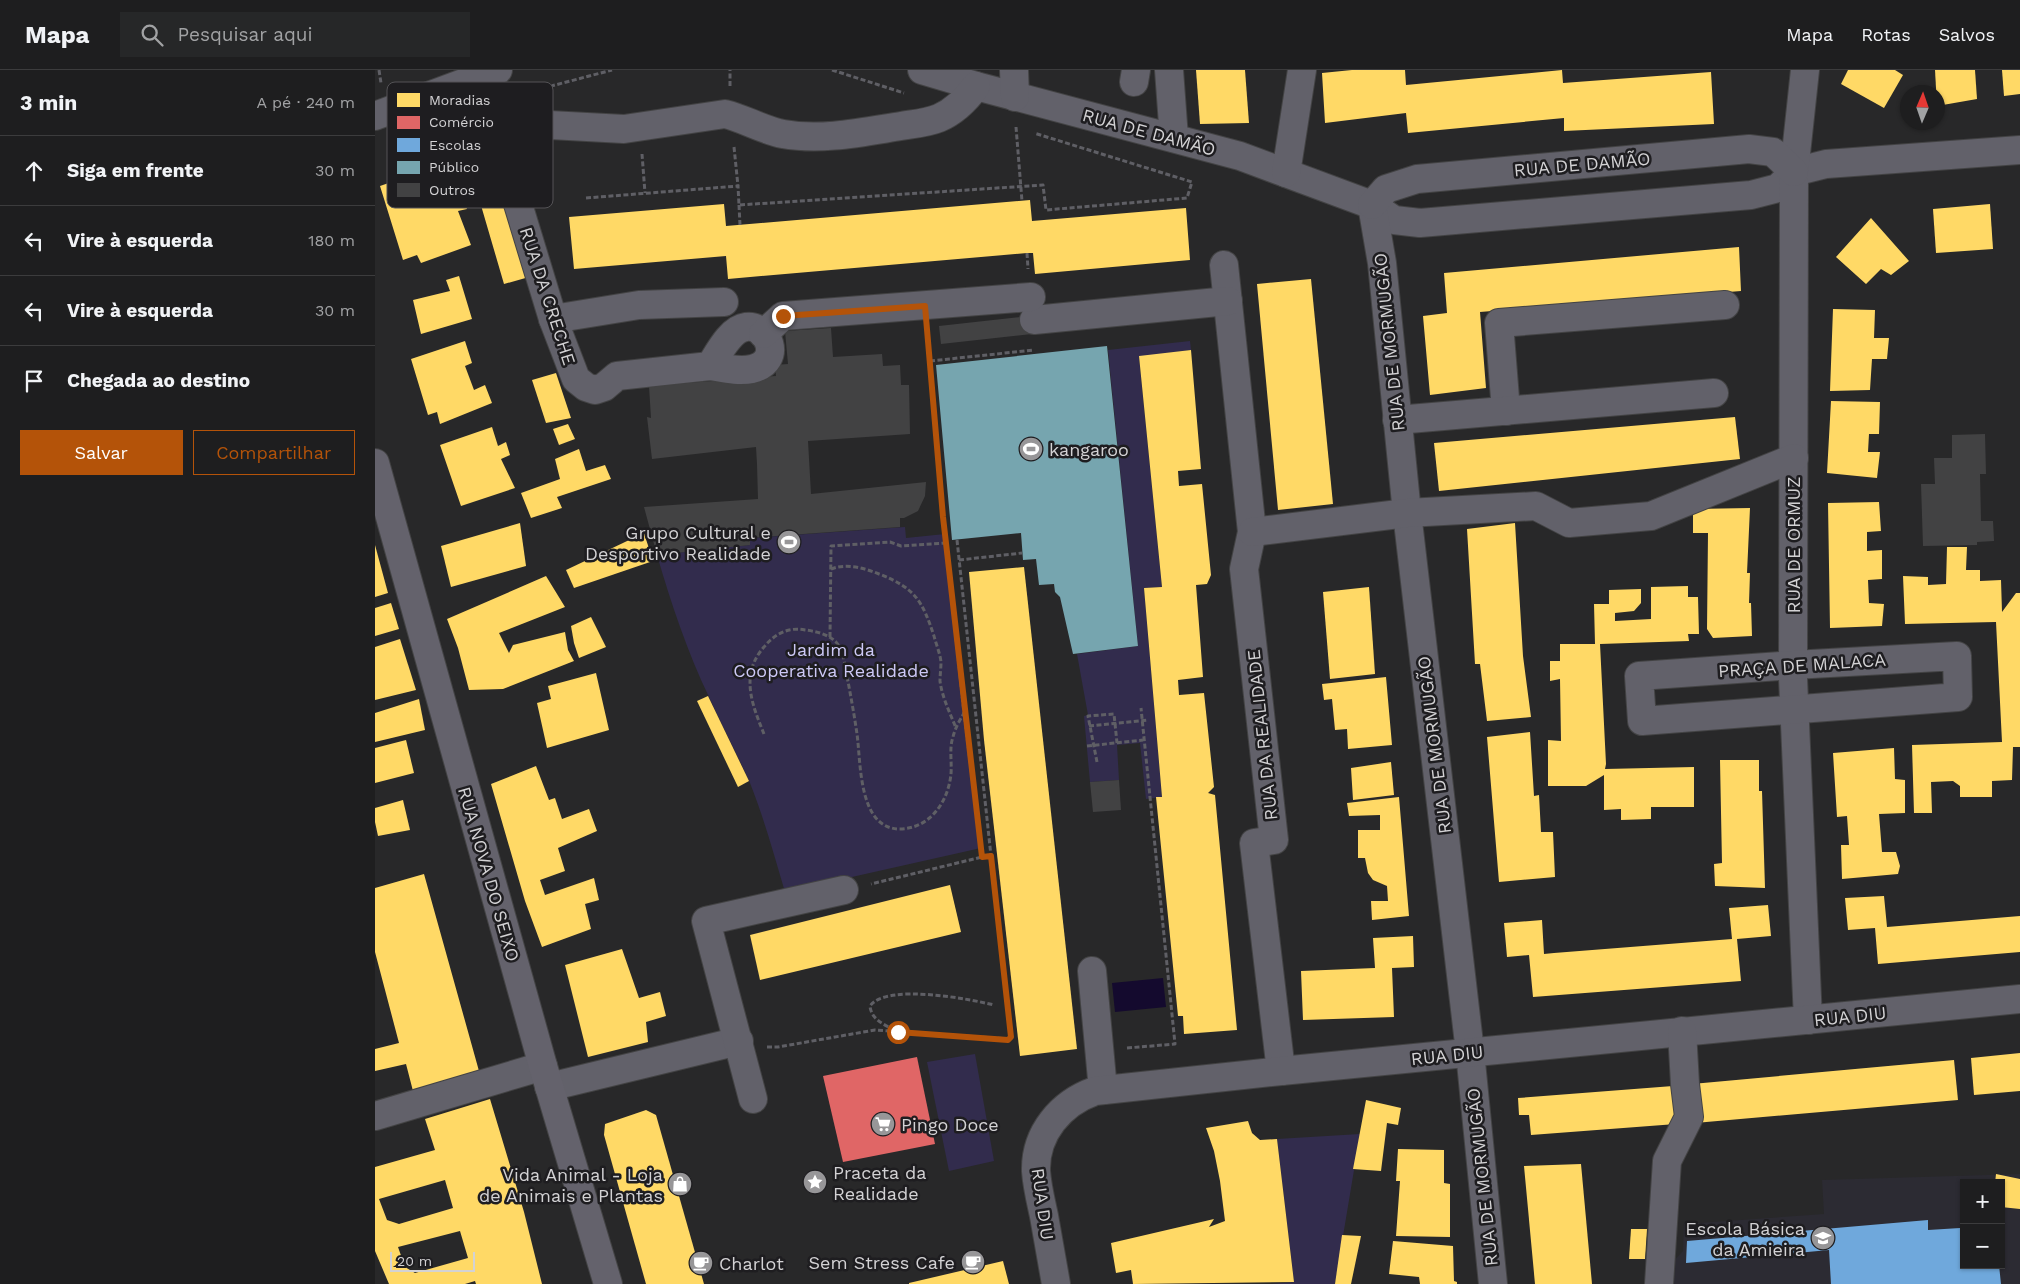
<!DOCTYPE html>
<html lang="pt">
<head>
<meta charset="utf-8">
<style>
  body { margin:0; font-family:"Work Sans",sans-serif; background:#262728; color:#f1f3f6 }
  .controls { position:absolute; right:15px; bottom:15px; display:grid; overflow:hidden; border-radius:0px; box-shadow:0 1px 4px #0004 }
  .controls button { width:45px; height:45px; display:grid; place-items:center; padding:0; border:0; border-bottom:1px solid #3c3c3d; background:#1e1e1f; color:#f1f3f6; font:25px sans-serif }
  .compass { position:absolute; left:1525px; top:15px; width:45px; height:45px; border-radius:50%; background:#1e1e1f; box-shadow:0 1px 4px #0004; rotate:2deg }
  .scale { position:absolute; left:15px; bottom:12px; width:85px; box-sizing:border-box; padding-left:5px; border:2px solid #d3d2d4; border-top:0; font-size:14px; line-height:18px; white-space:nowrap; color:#d3d2d4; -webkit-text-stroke:4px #1e1d20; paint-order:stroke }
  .stop { position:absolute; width:15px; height:15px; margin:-11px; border:4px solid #b45309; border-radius:50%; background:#fff }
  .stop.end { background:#b45309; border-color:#fff; box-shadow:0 1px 5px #0008 }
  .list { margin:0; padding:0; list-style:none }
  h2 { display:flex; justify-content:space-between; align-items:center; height:65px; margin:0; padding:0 20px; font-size:21px }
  h2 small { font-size:16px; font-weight:400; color:#a1a2a4 }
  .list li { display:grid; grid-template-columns:32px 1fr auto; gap:15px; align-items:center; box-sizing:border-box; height:70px; padding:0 20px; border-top:1px solid #3c3c3d }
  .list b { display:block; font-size:19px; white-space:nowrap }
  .list em { font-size:16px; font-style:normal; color:#a1a2a4 }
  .actions { display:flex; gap:10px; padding:15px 20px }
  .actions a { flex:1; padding:11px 0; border:1px solid #b45309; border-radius:0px; text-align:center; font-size:18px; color:#b45309 }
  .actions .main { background:#b45309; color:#fff }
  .icon { flex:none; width:28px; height:28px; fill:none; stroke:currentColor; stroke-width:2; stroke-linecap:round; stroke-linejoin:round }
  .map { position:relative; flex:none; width:1645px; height:1214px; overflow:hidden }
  header { display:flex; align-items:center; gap:30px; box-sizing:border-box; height:70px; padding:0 25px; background:#1e1e1f; border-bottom:1px solid #3c3c3d }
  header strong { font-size:24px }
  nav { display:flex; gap:28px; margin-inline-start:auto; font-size:18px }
  .search { width:350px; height:45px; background:#262728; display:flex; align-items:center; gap:12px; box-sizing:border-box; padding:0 18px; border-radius:0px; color:#a1a2a4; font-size:19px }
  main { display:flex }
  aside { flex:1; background:#1e1e1f }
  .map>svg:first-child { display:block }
</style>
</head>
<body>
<header>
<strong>Mapa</strong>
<div class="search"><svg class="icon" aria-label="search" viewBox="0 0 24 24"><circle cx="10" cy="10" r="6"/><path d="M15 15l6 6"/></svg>Pesquisar aqui</div>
<nav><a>Mapa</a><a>Rotas</a><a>Salvos</a></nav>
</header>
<main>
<aside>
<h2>3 min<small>A pé · 240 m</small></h2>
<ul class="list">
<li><svg class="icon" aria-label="ahead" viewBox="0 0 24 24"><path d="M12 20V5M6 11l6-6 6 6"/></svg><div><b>Siga em frente</b></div><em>30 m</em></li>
<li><svg class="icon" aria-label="left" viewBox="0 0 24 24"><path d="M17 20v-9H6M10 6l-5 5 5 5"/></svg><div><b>Vire à esquerda</b></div><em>180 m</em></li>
<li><svg class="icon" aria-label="left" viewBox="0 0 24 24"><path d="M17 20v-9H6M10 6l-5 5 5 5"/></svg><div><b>Vire à esquerda</b></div><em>30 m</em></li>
<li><svg class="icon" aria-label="arrive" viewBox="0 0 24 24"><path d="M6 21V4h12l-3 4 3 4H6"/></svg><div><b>Chegada ao destino</b></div></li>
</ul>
<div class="actions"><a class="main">Salvar</a><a>Compartilhar</a></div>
</aside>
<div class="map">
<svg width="1645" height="1214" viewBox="0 0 1645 1214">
  <rect width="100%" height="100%" fill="#282829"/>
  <path fill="#2c2b33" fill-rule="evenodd" d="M1645,1104V1214H1294L1295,1195L1308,1181L1309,1154L1449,1144L1447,1110ZM1589,1113H1626V1195H1589Z"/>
  <g fill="#322c4d">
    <path d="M815,271L816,280L764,287L787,517L769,518L787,727L771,729L765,673L742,675L744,710L715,712L709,646L713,645L702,584L763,576L733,280Z"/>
    <path d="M530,457L531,468L570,464L606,778L410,822C399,785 389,748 375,713C362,684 347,656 334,627C312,581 296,533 282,485L375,475V468Z"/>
    <path d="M600,984L619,1091L574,1101L552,992Z"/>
    <path d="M985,1064L960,1214H896L919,1212L902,1069Z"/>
  </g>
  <path fill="#140a2e" d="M788,908L791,937L740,942L737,913Z"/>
  <g fill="#ffd966" fill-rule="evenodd">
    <path d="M821,0H870L874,53L825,54Z"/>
    <path d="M977,0H1030L1031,15L1187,0L1188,13L1336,2L1339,54L1189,61V48L1033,63L1031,43L950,53L947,3Z"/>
    <path d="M1473,0H1520L1528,5L1509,38L1466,14Z"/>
    <path d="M1560,0H1600L1602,29L1562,36Z"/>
    <path d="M1627,0H1645V24L1629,26Z"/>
    <path d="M113,56L154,207L129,214L98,108L106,106L95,62Z"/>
    <path d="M52,92L56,102L75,95L92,139L83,141L96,175L46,193L42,185L28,190L5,116L28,108L26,100Z"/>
    <path d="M655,130L657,151L811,138L815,190L660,204L658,183H652L353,209L351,186L199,199L194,147L349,134L351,156Z"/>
    <path d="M1615,134L1618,179L1561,183L1558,139Z"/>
    <path d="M1496,148L1534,191L1516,205L1506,199L1491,214L1461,187Z"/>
    <path d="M1364,177L1366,221L1105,242L1111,318L1055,325L1048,246L1072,243L1069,203Z"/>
    <path d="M84,206L97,249L46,264L38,230L75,221L71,210Z"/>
    <path d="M936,209L958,434L903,440L882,214Z"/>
    <path d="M1458,239L1500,240L1499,268H1514L1512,289H1497L1495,320L1455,321Z"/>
    <path d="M90,271L97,293L90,296L99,320L110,315L117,333L65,354L62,342L53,345L36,289Z"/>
    <path d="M816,280L826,399L803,401L804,416L827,414L836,505L832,514L821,515L828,607L803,610L804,625L829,623L839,717L833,723L840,725L862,960L809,964L808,946H803L781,727H787L769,518L787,517L764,286Z"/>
    <path d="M181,303L196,348L171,353L157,310Z"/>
    <path d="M1456,331L1505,332L1504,364H1494L1493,382H1505L1502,408L1452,403Z"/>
    <path d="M1360,347L1365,389L1064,421L1059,373Z"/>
    <path d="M193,354L200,369L184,375L178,359Z"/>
    <path d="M117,357L123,376L131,372L135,385L126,389L140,418L86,436L65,375Z"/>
    <path d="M204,379L211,401L230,395L236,409L182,427L187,438L156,448L146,423L185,409L180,389Z"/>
    <path d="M1504,432L1506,461L1492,462V481L1507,480V509L1493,510L1494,533L1509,534L1507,556L1455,558L1453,433Z"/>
    <path d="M1375,438L1372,503H1375L1374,533H1376L1377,566L1338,568L1332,559L1333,463H1318V439Z"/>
    <path d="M145,453L151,496L76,517L66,476Z"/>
    <path d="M1140,453L1148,586L1156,647L1112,651L1105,594H1100L1092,459Z"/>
    <path d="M269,463L278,491L199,518L191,500Z"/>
    <path d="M0,475L13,523L0,527Z"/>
    <path d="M1572,477H1592L1591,500H1605V511L1626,510L1627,542L1641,523H1645V677H1638L1637,710L1617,711V727H1585V716L1578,711L1556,712L1557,743H1539L1537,675L1627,672L1621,552L1530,554L1528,506L1553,507V515L1571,514Z"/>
    <path d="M649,497L702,979L645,986L609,670L594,502Z"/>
    <path d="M171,506L190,537L124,563L134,583L138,575L190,562L193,580L199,591L128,619L94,620L83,578L72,549Z"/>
    <path d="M1313,516V527H1323L1324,564H1313L1314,571L1225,574L1231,694L1230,699L1319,697V737H1276V749L1246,750V739L1229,740V705L1211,716H1173V670L1186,671L1185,609L1175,611V591H1185V574H1220L1219,534H1234V520L1266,519V533L1259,541L1240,543V551L1276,549V517Z"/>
    <path d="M994,517L1000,604L955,609L948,522Z"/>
    <path d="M16,533L24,559L0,566V538Z"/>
    <path d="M216,547L231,577L204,588L199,573L196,556Z"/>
    <path d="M25,569L41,620L0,630V577Z"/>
    <path d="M221,603L234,660L172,678L162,633L176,629L173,616Z"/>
    <path d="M1011,607L1017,675L973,679L972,659L960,660L957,629L949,630L947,614Z"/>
    <path d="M333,626L374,711L363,717L322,631Z"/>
    <path d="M44,629L50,660L0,672V643Z"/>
    <path d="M1155,662L1159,726L1164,725L1166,762H1178L1180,807L1124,812L1112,667Z"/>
    <path d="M31,670L39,703L0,713V678Z"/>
    <path d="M1519,678L1520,709L1530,710V743L1504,744L1507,782H1521L1525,796L1523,804L1467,809L1466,775H1474L1472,746L1462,747L1458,683Z"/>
    <path d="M1345,690H1384V721H1387L1390,818L1340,816L1339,794L1347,793Z"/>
    <path d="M1016,692L1019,725L978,730L976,698Z"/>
    <path d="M161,696L174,730L180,728L187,749L214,739L222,761L183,778L190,801L165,810L170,825L219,808L224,830L210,834L216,859L167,877L150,831L116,714Z"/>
    <path d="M1024,727L1034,846L997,850L996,831H1013L1012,816L998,810L993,803L990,788H983V760H1005V745L974,746L972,733Z"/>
    <path d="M28,730L35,760L3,766L0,752V738Z"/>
    <path d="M49,804L104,1001L38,1021L31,994L0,1001V979L24,973L0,882V818Z"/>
    <path d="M575,815L586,862L385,910L375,865Z"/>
    <path d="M1509,826L1512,857L1645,846V882L1503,894L1500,858L1473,860L1470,828Z"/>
    <path d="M1393,835L1396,866L1362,869L1366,911L1158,927L1154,885L1132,887L1129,853L1167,850L1169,884L1179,883L1357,869L1354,838Z"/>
    <path d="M1038,866L1039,897L1017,898L1019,947L928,950L926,901L1000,898L998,868Z"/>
    <path d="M247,879L264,928L285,922L291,946L271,952L273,972L213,987L190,895Z"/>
    <path d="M1645,983V1021L1599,1025L1596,988Z"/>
    <path d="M1579,990L1583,1030L1320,1053L1317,1014Z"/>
    <path d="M1298,1016L1301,1054L1156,1065L1154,1045H1144L1143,1028Z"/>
    <path d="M115,1029L149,1142L167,1214H101L100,1211L90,1214H14L0,1181V1097L60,1080L50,1049ZM70,1110L78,1138L24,1154L12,1150L4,1129ZM85,1161L93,1188L40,1203L30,1197L23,1177Z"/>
    <path d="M991,1030L1026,1038L1023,1055L1012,1053L1006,1101L978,1099Z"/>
    <path d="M271,1040L281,1045L329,1214H271L229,1065L230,1054Z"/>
    <path d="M873,1051L877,1063L885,1070L902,1069L919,1212L758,1214L756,1200L741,1203L736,1173L839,1149L834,1157L850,1151L845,1111L839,1081L831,1058Z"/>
    <path d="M1023,1079L1069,1080V1113L1075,1114V1167L1021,1166L1025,1111H1021Z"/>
    <path d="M1206,1094L1217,1214H1160L1149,1096Z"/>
    <path d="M1621,1104L1645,1109V1139L1626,1137V1113H1620Z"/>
    <path d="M1256,1159H1272L1270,1189H1254Z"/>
    <path d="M967,1165L986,1166L976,1214H960Z"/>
    <path d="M1018,1171L1078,1176L1079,1211L1082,1212V1214H1045L1044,1207L1014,1204Z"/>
    <path d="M628,1191L634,1214H534V1213Z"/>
  </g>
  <path fill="#e06666" d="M542,987L560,1074L468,1092L448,1006Z"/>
  <path fill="#6fa8dc" d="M1585,1140H1589V1195H1624L1626,1214H1456L1454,1180L1311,1193L1312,1171L1553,1150V1160L1585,1158Z"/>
  <path fill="#76a5af" d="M732,276L763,576L698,584L685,527L680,522L679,514L664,515L661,489L648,490L646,463L577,470L561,295Z"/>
  <g fill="#424243">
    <path d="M655,246L657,264L566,274L564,256Z"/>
    <path d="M456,258L458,287L507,284L508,296L525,295L526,315H534L535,364L433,371L436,424L551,412L550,426L543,441L529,448H525V457L375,468V475L282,485L269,437L383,429L382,394L381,377L277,389L272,347L276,348L274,316L401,306L400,295L413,294L410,261Z"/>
    <path d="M1610,364L1611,404H1605L1606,451H1618L1619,471L1602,472V475L1548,476L1546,414H1560L1559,388H1577V365Z"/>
    <path d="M744,710L746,740L718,742L715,712Z"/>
  </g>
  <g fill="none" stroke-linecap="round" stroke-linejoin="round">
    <g stroke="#434344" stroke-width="30">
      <g id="minor">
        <path d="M547,0L601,16L865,86L997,135L1019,150L1045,153L1376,125L1403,118L1419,102L1451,94L1645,80"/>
        <path d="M639,0L640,27"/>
        <path d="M794,0L799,68"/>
        <path d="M1430,0L1419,102L1418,608L1433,950"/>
        <path d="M104,6L178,249L201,309L211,317L220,320L229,317L242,306L335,296C343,284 355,259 371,257C393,254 409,291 377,299C363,302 348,298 335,296"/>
        <path d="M759,12L761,0"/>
        <path d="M0,46L123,0"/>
        <path d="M118,52L249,59L350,44C370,49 388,60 408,64C447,71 488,62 526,56C538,54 552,53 564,48C580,41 591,30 601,16"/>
        <path d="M911,103L927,0"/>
        <path d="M997,135L1007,193L1032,443L1095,982L1118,1214"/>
        <path d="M997,135L1011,119L1042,109L1374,79L1398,82L1419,102"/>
        <path d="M849,195L877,462L869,499L899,770L879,773L906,1001"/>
        <path d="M178,249L264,235L349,232"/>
        <path d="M659,250L853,231"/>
        <path d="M388,264L408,246L656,227"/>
        <path d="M1131,341L1124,253L1350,235"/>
        <path d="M1022,350L1339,323"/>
        <path d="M877,462L1032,443L1161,436L1194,453L1276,446L1419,388"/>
        <path d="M1582,586L1583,627L1267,651L1264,606L1418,595Z"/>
        <path d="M717,901L728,1020"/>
        <path d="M174,1017L364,971"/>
        <path d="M378,1029L331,851L469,820"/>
        <path d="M0,1046L168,996"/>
        <path d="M681,1214C677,1191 673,1169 669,1146C666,1132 662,1116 661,1101C660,1063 686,1033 720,1021L906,1001L1645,929"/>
        <path d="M1284,1214L1292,1091L1314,1047L1310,1014L1307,961"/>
      </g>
    </g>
    <g stroke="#434344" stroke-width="30">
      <path id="major" d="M0,393L168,996L233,1214"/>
    </g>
    <g stroke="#5f5f65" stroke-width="3" stroke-dasharray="5 2.5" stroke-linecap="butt">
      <path d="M4,0L6,13"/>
      <path d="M457,0L529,23"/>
      <path d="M355,16V0"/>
      <path d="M146,24L237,0"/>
      <path d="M641,57L647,131"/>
      <path d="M359,77L363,116"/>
      <path d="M267,84L270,123"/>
      <path d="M211,128L363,116L364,135L668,115L671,140L812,128L817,112L659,63"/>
      <path d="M364,135L365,155"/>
      <path d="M652,183L653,199"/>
      <path d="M552,261L568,447L589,643"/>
      <path d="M555,291L659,280"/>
      <path d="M582,470L616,786"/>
      <path d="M584,490L647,483"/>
      <path d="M456,499C472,493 489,498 504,504C540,518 547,530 559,566C561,574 565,583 566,592C566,598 565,605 565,611C567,627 575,643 581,658"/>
      <path d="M455,567L456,476L515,472L526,476L571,473"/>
      <path d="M714,656L773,650"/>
      <path d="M389,664C378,637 366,608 385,582C396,567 410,556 430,560C440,561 453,564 461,572C468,579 469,591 471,601C475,622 479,643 482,664C486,692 483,758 524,759C554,759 573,733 576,704C577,692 574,678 578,667C580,658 585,650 589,643L607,787L496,814"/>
      <path d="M712,676L768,670"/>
      <path d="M722,692L713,646L739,644L742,673"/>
      <path d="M520,960C509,955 496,949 495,936C511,913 595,929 619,935"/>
      <path d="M392,977H403L500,960L635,969L634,944L616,786L607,787"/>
      <path d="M752,978L800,974L766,638"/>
    </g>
    <use href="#minor" stroke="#62616a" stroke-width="28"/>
    <use href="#major" stroke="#64626c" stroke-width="28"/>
  </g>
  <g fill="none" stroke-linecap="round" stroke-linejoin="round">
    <path stroke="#b45309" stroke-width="6" d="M408,246L550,236L568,447L607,787L616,786L636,967L633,970L523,962"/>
  </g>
  <defs>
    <g id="stadium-disc" transform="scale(1.25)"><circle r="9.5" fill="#979698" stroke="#1e1d20"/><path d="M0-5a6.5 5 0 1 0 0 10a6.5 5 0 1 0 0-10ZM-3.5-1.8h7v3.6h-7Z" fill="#fff"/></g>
    <g id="supermarket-disc" transform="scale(1.25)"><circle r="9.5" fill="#979698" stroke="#1e1d20"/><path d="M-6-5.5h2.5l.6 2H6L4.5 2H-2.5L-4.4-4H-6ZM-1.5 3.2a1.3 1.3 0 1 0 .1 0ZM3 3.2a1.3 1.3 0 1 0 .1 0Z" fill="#fff"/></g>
    <g id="sight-disc" transform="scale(1.25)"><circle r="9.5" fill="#979698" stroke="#1e1d20"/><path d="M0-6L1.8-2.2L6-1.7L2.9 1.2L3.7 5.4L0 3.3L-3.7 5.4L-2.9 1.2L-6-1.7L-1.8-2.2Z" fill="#fff"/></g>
    <g id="shop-disc" transform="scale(1.25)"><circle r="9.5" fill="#979698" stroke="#1e1d20"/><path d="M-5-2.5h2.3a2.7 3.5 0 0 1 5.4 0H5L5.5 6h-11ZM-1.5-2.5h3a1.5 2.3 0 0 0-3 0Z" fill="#fff"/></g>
    <g id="school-disc" transform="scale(1.25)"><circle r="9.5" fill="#979698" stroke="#1e1d20"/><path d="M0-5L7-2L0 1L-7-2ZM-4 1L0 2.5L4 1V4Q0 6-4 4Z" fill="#fff"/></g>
    <g id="cafe-disc" transform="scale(1.25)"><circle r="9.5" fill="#979698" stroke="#1e1d20"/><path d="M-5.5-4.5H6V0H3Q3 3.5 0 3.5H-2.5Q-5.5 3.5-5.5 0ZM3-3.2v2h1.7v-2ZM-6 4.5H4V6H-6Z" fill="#fff"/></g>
  </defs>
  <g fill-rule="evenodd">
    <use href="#stadium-disc" x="656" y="379"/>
    <use href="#stadium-disc" x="414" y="472"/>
    <use href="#supermarket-disc" x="508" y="1054"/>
    <use href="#sight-disc" x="440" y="1112"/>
    <use href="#shop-disc" x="305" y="1114"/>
    <use href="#school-disc" x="1448" y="1168"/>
    <use href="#cafe-disc" x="598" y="1192"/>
    <use href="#cafe-disc" x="326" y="1193"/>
  </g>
  <g text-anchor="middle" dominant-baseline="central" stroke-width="5" stroke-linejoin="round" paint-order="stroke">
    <g font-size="18" fill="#d3d2d4" stroke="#1e1d20">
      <text transform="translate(774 62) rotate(15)">RUA DE DAMÃO</text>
      <text transform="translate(1207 94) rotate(-5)">RUA DE DAMÃO</text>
      <text transform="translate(173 226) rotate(72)">RUA DA CRECHE</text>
      <text transform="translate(1014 272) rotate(-96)">RUA DE MORMUGÃO</text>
      <text transform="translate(1418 475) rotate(-90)">RUA DE ORMUZ</text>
      <text transform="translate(1427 595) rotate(-4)">PRAÇA DE MALACA</text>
      <text transform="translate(887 665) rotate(-96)">RUA DA REALIDADE</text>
      <text transform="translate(1059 675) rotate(-97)">RUA DE MORMUGÃO</text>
      <text transform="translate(114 804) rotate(74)">RUA NOVA DO SEIXO</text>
      <text transform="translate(1475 946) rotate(-6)">RUA DIU</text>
      <text transform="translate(1072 985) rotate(-6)">RUA DIU</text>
      <text transform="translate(1107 1107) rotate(-96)">RUA DE MORMUGÃO</text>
      <text transform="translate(668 1134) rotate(82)">RUA DIU</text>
    </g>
    <g font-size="18" fill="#d3d2d4" stroke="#1e1d20" text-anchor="start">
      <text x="674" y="379">kangaroo</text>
      <text x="396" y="462" text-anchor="end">Grupo Cultural e<tspan x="396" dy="21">Desportivo Realidade</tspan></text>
      <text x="526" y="1054">Pingo Doce</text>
      <text x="458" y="1102">Praceta da<tspan x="458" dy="21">Realidade</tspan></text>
      <text x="288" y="1104" text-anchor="end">Vida Animal - Loja<tspan x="288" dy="21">de Animais e Plantas</tspan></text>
      <text x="1430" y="1158" text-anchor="end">Escola Básica<tspan x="1430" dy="21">da Amieira</tspan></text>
      <text x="580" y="1192" text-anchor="end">Sem Stress Cafe</text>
      <text x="344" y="1193">Charlot</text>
    </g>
    <g font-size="18" fill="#cdc9f6" stroke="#1e1d20">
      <text x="456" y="579">Jardim da<tspan x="456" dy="21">Cooperativa Realidade</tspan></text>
    </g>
  </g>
  <rect x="12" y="12" width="166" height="126" rx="8" fill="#1e1d20" stroke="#545356" stroke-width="1"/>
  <rect x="22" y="23" width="23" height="14" fill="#ffd966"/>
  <rect x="22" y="46" width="23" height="13" fill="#e06666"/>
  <rect x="22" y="68" width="23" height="14" fill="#6fa8dc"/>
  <rect x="22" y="91" width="23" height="13" fill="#76a5af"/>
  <rect x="22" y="113" width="23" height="14" fill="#424243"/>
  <g font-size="14" fill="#d3d2d4">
    <text x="54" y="35">Moradias</text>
    <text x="54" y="57">Comércio</text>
    <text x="54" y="80">Escolas</text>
    <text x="54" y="102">Público</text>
    <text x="54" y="125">Outros</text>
  </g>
</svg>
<div class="controls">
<button>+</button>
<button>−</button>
</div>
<svg class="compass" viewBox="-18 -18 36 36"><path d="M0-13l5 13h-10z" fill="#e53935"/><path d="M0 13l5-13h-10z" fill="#a1a2a4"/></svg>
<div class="scale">20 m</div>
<div class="stop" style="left:523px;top:962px"></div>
<div class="stop end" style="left:408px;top:246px"></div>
</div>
</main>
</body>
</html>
